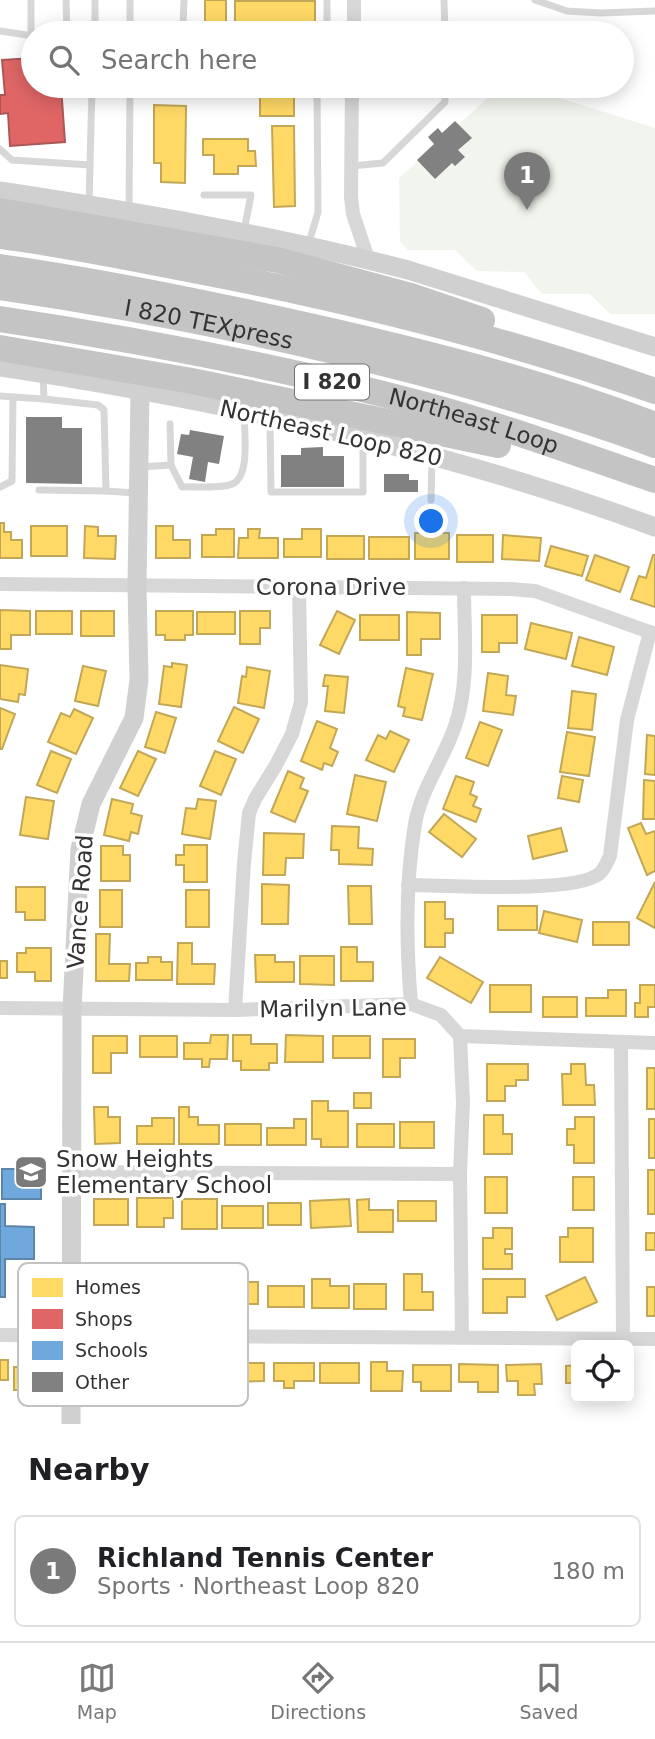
<!DOCTYPE html>
<html lang="en">
<head>
<meta charset="utf-8">
<style>
  body { margin:0; font-family:"DejaVu Sans",sans-serif; background:#f2f2f2; color:#202124 }
  .controls { position:absolute; right:21px; bottom:21px; display:grid; overflow:hidden; border-radius:10px; box-shadow:0 4px 18px #0003 }
  .controls button { width:63px; height:63px; display:grid; place-items:center; padding:0; border:0; border-bottom:2px solid #e0e0e0; background:#fff; color:#202124; font:35px sans-serif }
  .you { position:absolute; left:432px; top:522px; width:24px; height:24px; margin:-18px; border:5px solid #fff; border-radius:50%; background:#1a73e8; box-shadow:0 0 0 10px #1a73e833 }
  .badge { display:grid; place-items:center; width:46px; height:46px; border-radius:50%; background:#7a7a7a; color:#fff; font-size:23px; font-weight:700 }
  .pin { position:absolute; translate:-50% -58px; filter:drop-shadow(0 2px 4px #0008) }
  .pin::after { content:''; position:absolute; top:37px; width:24px; height:21px; background:inherit; clip-path:polygon(0 0,100% 0,50% 100%) }
  .list { margin:0; padding:0; list-style:none }
  h2 { display:flex; justify-content:space-between; align-items:center; height:91px; margin:0; padding:0 28px; font-size:30px }
  h2 small { font-size:23px; font-weight:400; color:#757577 }
  .list li { display:grid; grid-template-columns:46px 1fr auto; gap:21px; align-items:center; box-sizing:border-box; height:112px; margin:0 14px 14px; padding:0 14px; border:2px solid #e0e0e0; border-radius:10px }
  .list b { display:block; font-size:26px; white-space:nowrap }
  .list p { margin:0; font-size:23px; white-space:nowrap; color:#757577 }
  .list em { font-size:23px; font-style:normal; color:#757577 }
  .icon { flex:none; width:38px; height:38px; fill:none; stroke:currentColor; stroke-width:2; stroke-linecap:round; stroke-linejoin:round }
  .map { position:relative; flex:none; width:655px; height:1424px; overflow:hidden }
  .search { position:absolute; background:#fff; box-shadow:0 4px 18px #0003; left:21px; right:21px; top:21px; height:77px; display:flex; align-items:center; gap:18px; box-sizing:border-box; padding:0 24px; border-radius:38px; color:#757577; font-size:26px }
  .sheet { height:217px; background:#fff }
  nav { display:flex; justify-content:space-around; align-items:center; box-sizing:border-box; height:98px; border-top:2px solid #e0e0e0; background:#fff; font-size:19px; color:#757577 }
  nav a { display:grid; justify-items:center; gap:4px }
  nav .on { color:#7a7a7a }
  .map>svg:first-child { display:block }
</style>
</head>
<body>
<div class="map">
<svg width="655" height="1424" viewBox="0 0 655 1424">
  <rect width="100%" height="100%" fill="#fff"/>
  <path fill="#f1f5ed" d="M489,97L560,98L655,128V314H610L590,294H542L524,272L477,271L455,250H408L400,242L399,178Z"/>
  <g fill="#ffd966" stroke="#c2a757" stroke-width="2">
    <rect x="205" y="0" width="21" height="33"/>
    <rect x="235" y="1" width="80" height="31"/>
    <path d="M153,86H239V95L153,94Z"/>
    <rect x="260" y="86" width="34" height="30"/>
    <path d="M154,105L186,106L185,183L161,182V163H154Z"/>
    <path d="M272,126H294L295,206L274,207Z"/>
    <path d="M203,139H248V151H255L256,166H238V174H214V155H203Z"/>
    <path d="M0,523H4V532H11V540H22V558H0Z"/>
    <rect x="31" y="526" width="36" height="30"/>
    <path d="M85,526L98,527V536H116L115,559L84,558Z"/>
    <path d="M156,526H173V540H190V558H156Z"/>
    <path d="M216,529H234V557H202V535H216Z"/>
    <path d="M248,529H260L259,538H278V558H238L239,538H248Z"/>
    <path d="M302,529H321V557H284V539H302Z"/>
    <rect x="415" y="533" width="34" height="26"/>
    <rect x="457" y="535" width="36" height="27"/>
    <path d="M503,535L541,538L539,561L502,559Z"/>
    <rect x="327" y="536" width="37" height="23"/>
    <rect x="369" y="537" width="40" height="22"/>
    <path d="M551,546L588,556L582,576L545,566Z"/>
    <path d="M595,555L629,567L620,592L586,580Z"/>
    <path d="M653,555H655V607L631,599L639,576L646,578Z"/>
    <path d="M0,610L30,611V635H11V649H0Z"/>
    <rect x="36" y="611" width="36" height="23"/>
    <rect x="81" y="611" width="33" height="25"/>
    <path d="M156,611H193V635H185V640H165V635H156Z"/>
    <path d="M240,611H270V628H260V644H240Z"/>
    <path d="M337,611L355,620L339,654L320,645Z"/>
    <rect x="197" y="612" width="38" height="22"/>
    <path d="M407,612L440,613V639H421V655H407Z"/>
    <rect x="360" y="615" width="39" height="25"/>
    <path d="M482,615H517V643H499V652H482Z"/>
    <path d="M531,623L572,633L566,659L525,649Z"/>
    <path d="M579,637L614,647L607,675L572,666Z"/>
    <path d="M172,663L187,665L181,707L159,704L164,666L172,667Z"/>
    <path d="M0,665L28,669L25,695L19,694L18,702L0,699Z"/>
    <path d="M83,666L106,671L98,706L75,701Z"/>
    <path d="M247,667L270,671L264,708L238,703L242,676L246,677Z"/>
    <path d="M406,668L433,674L422,720L403,716L405,708L398,706Z"/>
    <path d="M488,673L508,676L506,695L516,696L513,715L483,711Z"/>
    <path d="M325,675L348,677L344,713L325,711L328,686H323Z"/>
    <path d="M572,691L596,694L592,730L568,728Z"/>
    <path d="M234,707L259,719L243,753L218,741Z"/>
    <path d="M0,708L15,714L2,749H0Z"/>
    <path d="M74,709L93,718L76,754L48,742L61,713L70,717Z"/>
    <path d="M156,712L176,718L165,753L145,747Z"/>
    <path d="M317,721L337,729L330,748L338,752L332,766L324,763L322,770L301,761Z"/>
    <path d="M480,722L502,730L488,766L466,758Z"/>
    <path d="M390,731L409,740L394,772L366,760L378,735L386,739Z"/>
    <path d="M567,732L595,737L589,776L560,772Z"/>
    <path d="M647,735L655,736V775L645,774Z"/>
    <path d="M51,751L71,759L57,793L37,785Z"/>
    <path d="M138,751L156,759L138,796L120,788Z"/>
    <path d="M215,751L236,759L221,795L200,786Z"/>
    <path d="M288,771L304,778L300,788L308,791L295,822L271,812Z"/>
    <path d="M355,775L386,782L377,821L347,814Z"/>
    <path d="M456,776L474,782L470,794L477,797L473,806L481,809L476,822L443,809Z"/>
    <path d="M562,776L583,780L579,802L558,798Z"/>
    <path d="M644,780L655,781V819H643Z"/>
    <path d="M26,797L54,801L48,839L20,835Z"/>
    <path d="M112,799L133,804L131,813L142,816L138,834L131,832L129,841L104,835Z"/>
    <path d="M198,799L216,801L210,839L182,834L186,808L196,809Z"/>
    <path d="M444,814L476,839L462,857L429,832Z"/>
    <path d="M641,823L646,834L655,831V871L647,875L628,828Z"/>
    <path d="M332,826L359,827L358,848L373,849L372,865L339,864V850H331Z"/>
    <path d="M561,828L567,851L533,859L528,836Z"/>
    <path d="M264,833L304,834L303,858H286L285,875H263Z"/>
    <path d="M184,845H207V882H184V865H176V855H184Z"/>
    <path d="M101,846H123V855H130V881H101Z"/>
    <path d="M655,882V928L637,918Z"/>
    <path d="M262,884L289,885L288,924H262Z"/>
    <path d="M348,886H371L372,924H349Z"/>
    <path d="M16,887H45V920H25V912H16Z"/>
    <rect x="100" y="890" width="22" height="37"/>
    <rect x="186" y="890" width="23" height="37"/>
    <path d="M425,902H445V919H453V933H445V947H425Z"/>
    <rect x="498" y="906" width="39" height="24"/>
    <path d="M544,911L582,920L577,942L539,933Z"/>
    <rect x="593" y="922" width="36" height="23"/>
    <path d="M96,934H110L109,964H130L129,981H96Z"/>
    <path d="M178,943H192V964H215L214,984H177Z"/>
    <path d="M341,947H357V962H373V981H341Z"/>
    <path d="M26,948H51V981H35V972H17V953H26Z"/>
    <path d="M255,955H275V962H294V982H256Z"/>
    <path d="M300,956H334V985L300,984Z"/>
    <path d="M148,957H161V962H172V980H136V963H148Z"/>
    <path d="M440,957L483,982L471,1003L427,978Z"/>
    <rect x="0" y="961" width="7" height="17"/>
    <rect x="490" y="985" width="41" height="27"/>
    <path d="M640,985H655V1007H648V1017H635V1003H640Z"/>
    <path d="M608,990H626V1016H586V998H608Z"/>
    <rect x="543" y="997" width="34" height="20"/>
    <path d="M211,1035H228L227,1059H210L209,1067H202V1059H184V1043H210Z"/>
    <path d="M233,1035H251V1044H277V1063H269V1070H241V1061H233Z"/>
    <path d="M286,1035L323,1036V1062H285Z"/>
    <path d="M93,1036H127V1053H111V1073H93Z"/>
    <rect x="140" y="1036" width="37" height="21"/>
    <rect x="333" y="1036" width="37" height="22"/>
    <path d="M383,1039H415V1058H400V1077H383Z"/>
    <path d="M487,1064H528V1080H516V1086H505V1101H487Z"/>
    <path d="M571,1064H585L586,1085H594L595,1105H563L562,1074H571Z"/>
    <rect x="647" y="1068" width="8" height="41"/>
    <rect x="354" y="1093" width="17" height="15"/>
    <path d="M312,1101H328V1111H348V1147H321V1139H312Z"/>
    <path d="M94,1107H108V1117H120V1143L95,1144Z"/>
    <path d="M179,1107H189V1117H198V1125H219V1144H179Z"/>
    <path d="M484,1115H503V1134H512V1154H484Z"/>
    <path d="M575,1117H594V1163H574V1145H567V1129H575Z"/>
    <path d="M152,1118H174V1144H137V1126H152Z"/>
    <path d="M294,1119H306V1145H267V1128H294Z"/>
    <rect x="649" y="1119" width="6" height="39"/>
    <rect x="400" y="1122" width="34" height="26"/>
    <rect x="225" y="1124" width="36" height="21"/>
    <rect x="357" y="1124" width="37" height="23"/>
    <rect x="648" y="1170" width="7" height="44"/>
    <rect x="485" y="1177" width="22" height="36"/>
    <rect x="573" y="1177" width="21" height="33"/>
    <path d="M137,1198H173V1218H164V1227H137Z"/>
    <rect x="94" y="1199" width="34" height="26"/>
    <rect x="182" y="1199" width="35" height="30"/>
    <path d="M349,1199L351,1226L311,1228L310,1201Z"/>
    <path d="M369,1199V1210H393V1232H358L357,1200Z"/>
    <rect x="398" y="1201" width="38" height="20"/>
    <rect x="268" y="1203" width="33" height="22"/>
    <rect x="222" y="1206" width="41" height="22"/>
    <path d="M493,1228H512V1249H505V1254H512V1269H483V1238H493Z"/>
    <path d="M568,1228H593V1262H560V1237H568Z"/>
    <rect x="646" y="1233" width="9" height="17"/>
    <path d="M404,1274H422V1292H433V1310H404Z"/>
    <path d="M585,1277L597,1302L557,1320L546,1296Z"/>
    <path d="M312,1279H330V1286H349V1308H312Z"/>
    <path d="M483,1279H525V1297H507V1313H483Z"/>
    <rect x="226" y="1282" width="32" height="22"/>
    <rect x="354" y="1284" width="32" height="25"/>
    <rect x="268" y="1286" width="36" height="21"/>
    <rect x="647" y="1287" width="8" height="29"/>
    <rect x="0" y="1360" width="8" height="20"/>
    <path d="M371,1362H387V1371H403L402,1391H371Z"/>
    <path d="M232,1363H264V1381L232,1382Z"/>
    <path d="M274,1363H314V1381H294V1388H284V1381H274Z"/>
    <rect x="320" y="1363" width="39" height="20"/>
    <path d="M459,1364L498,1365V1392H478V1382H459Z"/>
    <path d="M541,1364L542,1384H534L535,1395H518V1381H507L506,1365Z"/>
    <path d="M413,1365H451V1391H421V1382H413Z"/>
    <path d="M576,1365V1383H566V1366Z"/>
    <path d="M14,1367H48V1389H32V1395H22V1390H14Z"/>
  </g>
  <path fill="#e06666" stroke="#ac5757" stroke-width="2" d="M33,58V86H61L65,142L10,146L8,113L0,114V95H5L2,60Z"/>
  <g fill="#6fa8dc" stroke="#5d85a9" stroke-width="2">
    <path d="M562,27L596,29V33H562Z"/>
    <rect x="2" y="1169" width="39" height="30"/>
    <path d="M0,1204H5V1226L34,1227V1259H5V1297H0Z"/>
  </g>
  <g fill="#818181">
    <path d="M455,121L472,138L458,150L465,157L455,166L452,163L435,179L417,160L434,144L428,137L438,128L442,133Z"/>
    <path d="M26,417H62V428H82V484L26,483Z"/>
    <path d="M190,430L224,436L219,464L208,462L205,482L189,479L193,457L177,454L181,434L189,435Z"/>
    <path d="M323,447V456H344V487H281V455H301V448Z"/>
    <path d="M384,474H409V480H418V492H384Z"/>
  </g>
  <g fill="none" stroke-linecap="round" stroke-linejoin="round">
    <g stroke="#d7d7d7" stroke-width="7">
      <path d="M31,0V36"/>
      <path d="M66,0L67,33"/>
      <path d="M95,0V33"/>
      <path d="M327,0V33"/>
      <path d="M444,0L445,33"/>
      <path d="M535,0L567,11L601,13L655,11"/>
      <path d="M130,25H183L184,0"/>
      <path d="M0,31L33,36"/>
      <path d="M130,33V0"/>
      <path d="M0,149L12,160L90,165"/>
      <path d="M351,166L383,163L445,102V86"/>
      <path d="M204,195H251L244,231"/>
      <path d="M89,204L92,86"/>
      <path d="M129,211L130,86"/>
      <path d="M308,246L318,212L317,86"/>
      <path d="M43,375L44,399L98,405L104,410L106,491L135,493"/>
      <path d="M0,396L13,397"/>
      <path d="M270,420L271,492H363V441"/>
      <path d="M170,424L171,465"/>
      <path d="M139,467L171,465L182,487C195,486 221,489 232,484C251,477 244,429 244,412"/>
      <path d="M0,487L12,481L13,397L44,399"/>
      <path d="M39,490L106,491"/>
      <path d="M431,500L432,457"/>
    </g>
    <g stroke="#d7d7d7" stroke-width="14">
      <path d="M354,33V0"/>
      <path d="M352,86L351,197L353,214L368,259"/>
      <path d="M0,584L510,589L535,591L655,634"/>
      <path d="M408,885C445,885 573,894 599,874C604,870 607,862 610,856L627,720L650,632"/>
      <path d="M411,1004C406,944 405,884 415,824C421,789 444,759 455,726C470,683 464,633 464,588"/>
      <path d="M0,1008L235,1010L411,1004L441,1015L460,1036L655,1043"/>
      <path d="M235,1010L244,863L249,813L255,799L276,765L292,734L301,702L299,587"/>
      <path d="M460,1036L463,1102L460,1174L462,1337"/>
      <path d="M621,1043L623,1339"/>
      <path d="M71,1172L460,1174"/>
      <path d="M0,1335L655,1339"/>
    </g>
    <g stroke="#d0d0d0" stroke-width="19">
      <path d="M0,191C137,212 274,235 408,270L655,347"/>
      <path d="M0,367C222,401 444,449 655,527"/>
      <path d="M71,1424L72,1009L80,849L91,804L134,718L139,680L137,586L140,391"/>
    </g>
    <g stroke="#c4c4c4" stroke-width="26">
      <path d="M0,211L277,260L411,296L482,320"/>
      <path d="M0,236C63,244 126,257 188,269C346,299 503,338 655,391"/>
      <path d="M0,267C107,282 213,304 318,328C432,354 546,383 655,425"/>
      <path id="s1" d="M0,287C152,309 304,341 452,381C520,400 589,420 655,445"/>
      <path id="s2" d="M0,319C142,340 284,368 422,404C501,425 578,454 655,480"/>
      <path d="M0,348L192,381L498,445"/>
    </g>
  </g>
  <defs>
    <g id="school-square" transform="scale(1.75)"><rect x="-9" y="-9" width="18" height="18" rx="4" fill="#7a7a7a" stroke="#fff"/><path d="M0-5L7-2L0 1L-7-2ZM-4 1L0 2.5L4 1V4Q0 6-4 4Z" fill="#fff"/></g>
  </defs>
  <g fill-rule="evenodd">
    <use href="#school-square" x="31" y="1172"/>
  </g>
  <g text-anchor="middle" dominant-baseline="central" stroke-width="7" stroke-linejoin="round" paint-order="stroke">
    <rect fill="#fff" stroke="#707070" stroke-width="2" x="295" y="364.5" width="74" height="35" rx="5"/>
    <g font-size="21" font-weight="bold" fill="#333">
      <text x="332" y="382">I 820</text>
    </g>
    <g font-size="23" fill="#333" stroke="#fff">
      <text stroke="none"><textPath href="#s1" startOffset="212">I 820 TEXpress</textPath></text>
      <text stroke="none"><textPath href="#s2" startOffset="485">Northeast Loop</textPath></text>
      <text transform="translate(331 433) rotate(13)">Northeast Loop 820</text>
      <text x="331" y="587">Corona Drive</text>
      <text transform="translate(80 902) rotate(-86)">Vance Road</text>
      <text transform="translate(333 1008) rotate(-1)">Marilyn Lane</text>
    </g>
    <g font-size="23" fill="#333" stroke="#fff" text-anchor="start">
      <text x="56" y="1159">Snow Heights<tspan x="56" dy="26">Elementary School</tspan></text>
    </g>
  </g>
  <rect x="18" y="1263" width="230" height="143" rx="10" fill="#fff" stroke="#c2c2c2" stroke-width="2"/>
  <rect x="32" y="1278" width="31" height="19" fill="#ffd966"/>
  <rect x="32" y="1309" width="31" height="20" fill="#e06666"/>
  <rect x="32" y="1341" width="31" height="19" fill="#6fa8dc"/>
  <rect x="32" y="1372" width="31" height="20" fill="#818181"/>
  <g font-size="19" fill="#333">
    <text x="75" y="1294">Homes</text>
    <text x="75" y="1326">Shops</text>
    <text x="75" y="1357">Schools</text>
    <text x="75" y="1389">Other</text>
  </g>
</svg>
<div class="controls">
<button><svg class="icon" aria-label="locate" viewBox="0 0 24 24"><circle cx="12" cy="12" r="6"/><path d="M12 2v4M12 18v4M2 12h4M18 12h4"/></svg></button>
</div>
<div class="you"></div>
<div class="pin badge" style="left:527px;top:210px">1</div>
<div class="search"><svg class="icon" aria-label="search" viewBox="0 0 24 24"><circle cx="10" cy="10" r="6"/><path d="M15 15l6 6"/></svg>Search here</div>
</div>
<section class="sheet">
<h2>Nearby<small></small></h2>
<ul class="list">
<li><span class="badge">1</span><div><b>Richland Tennis Center</b><p>Sports · Northeast Loop 820</p></div><em>180 m</em></li>
</ul>
</section>
<nav>
<a class="on"><svg class="icon" aria-label="map" viewBox="0 0 24 24"><path d="M3 6l6-2 6 2 6-2v14l-6 2-6-2-6 2zM9 4v14M15 6v14"/></svg>Map</a>
<a><svg class="icon" aria-label="directions" viewBox="0 0 24 24"><path d="M12 3l9 9-9 9-9-9zM9 14v-3h6M13 9l2 2-2 2"/></svg>Directions</a>
<a><svg class="icon" aria-label="saved" viewBox="0 0 24 24"><path d="M7 4h10v16l-5-4-5 4z"/></svg>Saved</a>
</nav>
</body>
</html>
